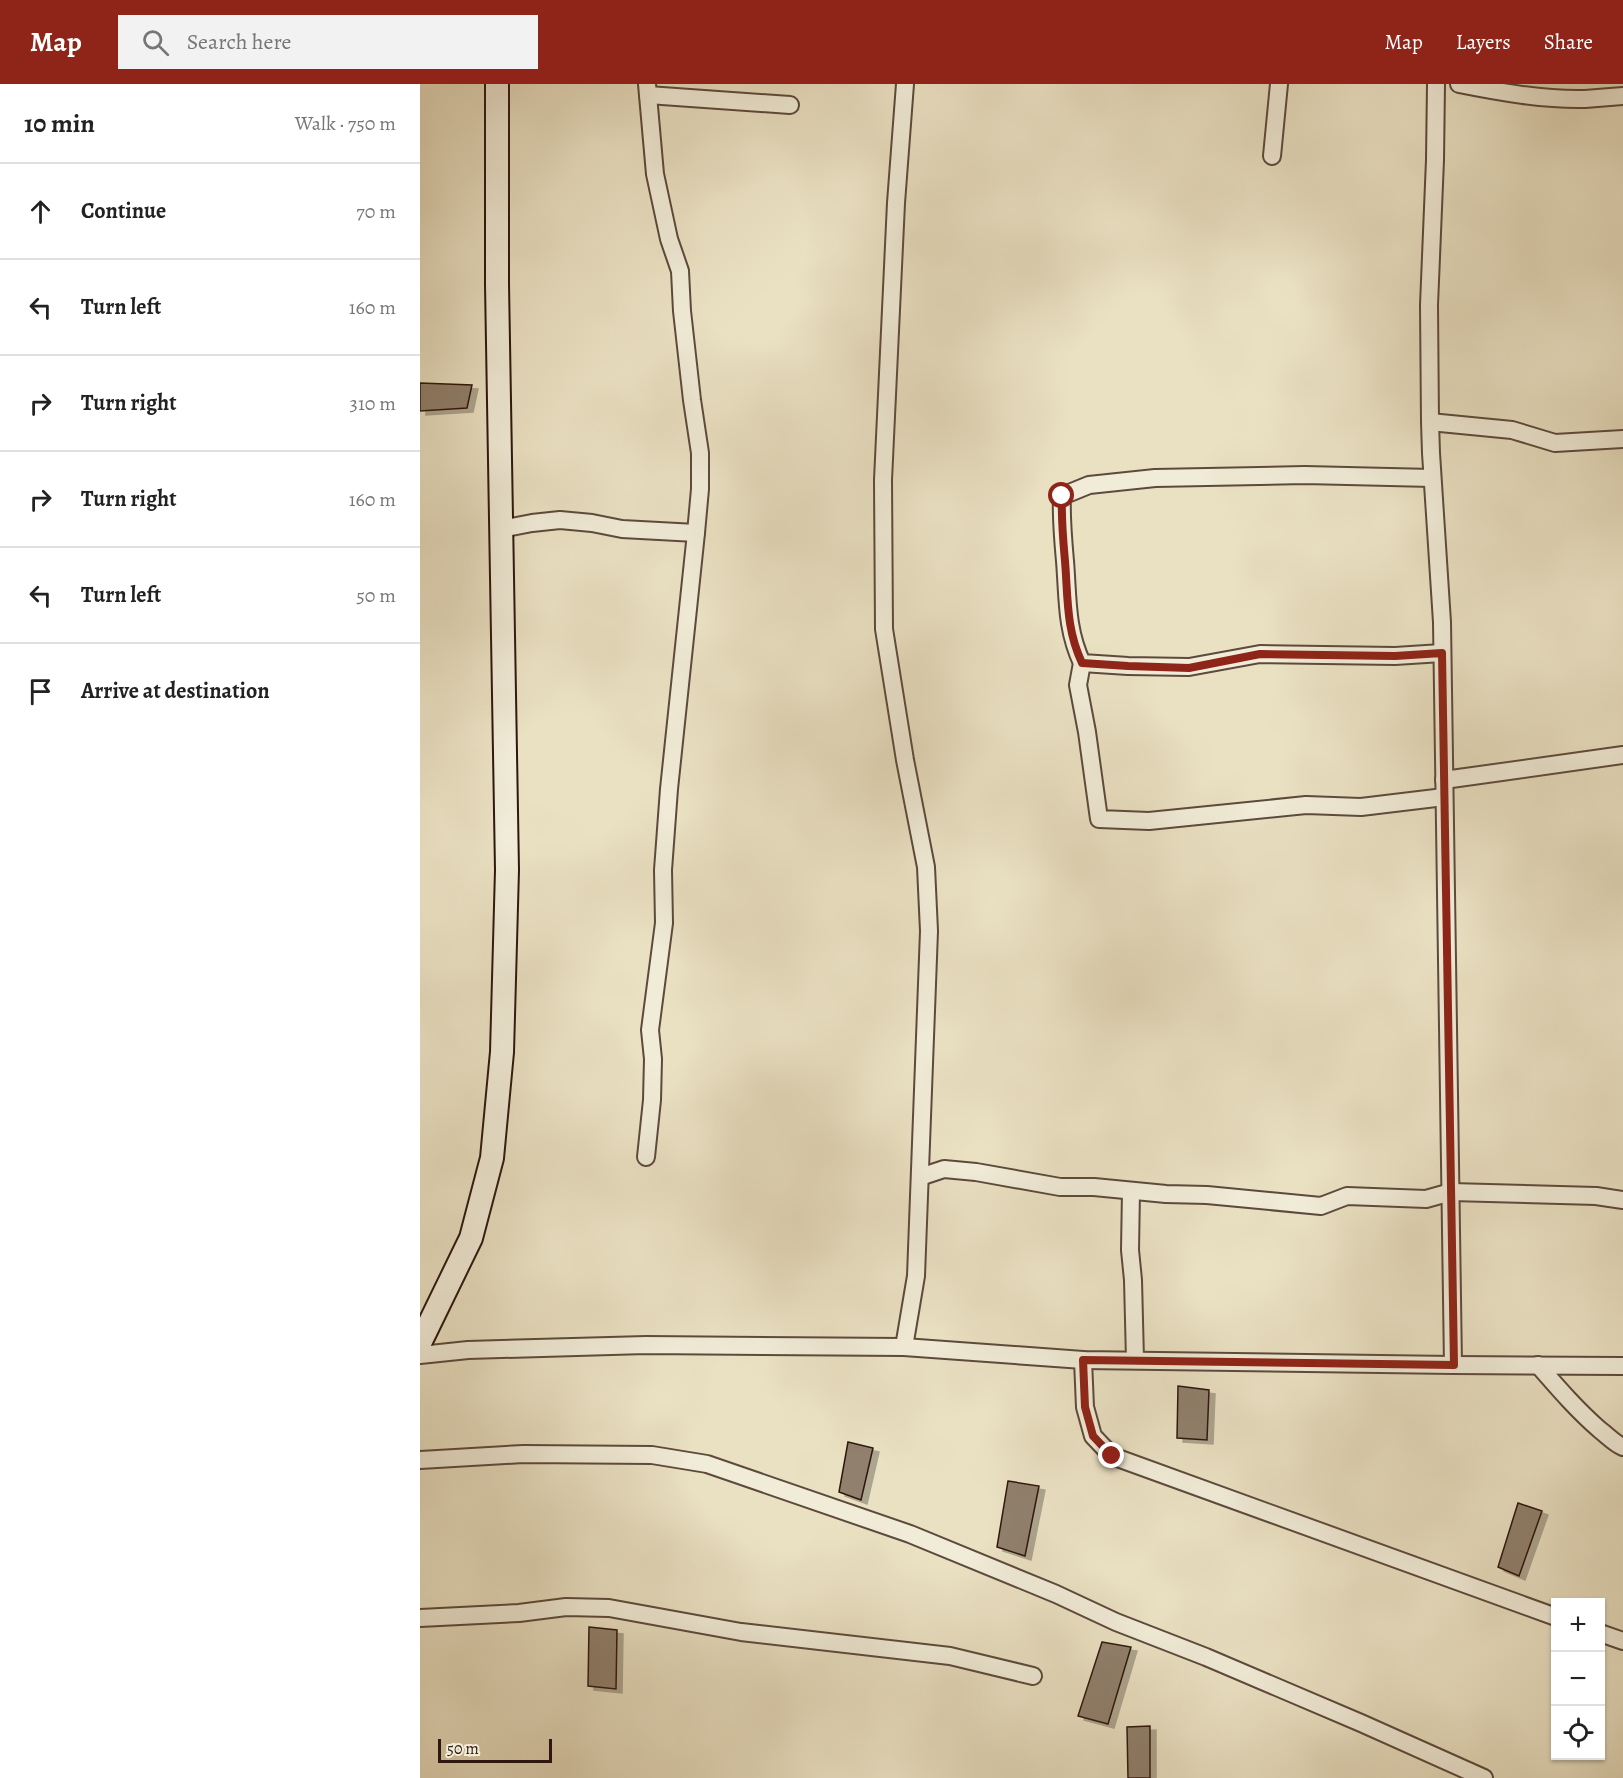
<!DOCTYPE html>
<html lang="en">
<head>
<meta charset="utf-8">
<style>
  body { margin:0; font-family:Alegreya,serif; background:#f2f2f2; color:#222 }
  .controls { position:absolute; right:18px; bottom:18px; display:grid; overflow:hidden; border-radius:0px; box-shadow:0 2px 4px #0004 }
  .controls button { width:54px; height:54px; display:grid; place-items:center; padding:0; border:0; border-bottom:2px solid #e0e0e0; background:#fff; color:#222; font:30px sans-serif }
  .scale { position:absolute; left:18px; bottom:15px; width:114px; box-sizing:border-box; padding-left:6px; border:3px solid #2e170f; border-top:0; font-size:16px; line-height:21px; white-space:nowrap; color:#2e170f; -webkit-text-stroke:4px #f1ecd8; paint-order:stroke }
  .stop { position:absolute; width:18px; height:18px; margin:-14px; border:4px solid #8f2418; border-radius:50%; background:#fff }
  .stop.end { background:#8f2418; border-color:#fff; box-shadow:0 2px 6px #0008 }
  .list { margin:0; padding:0; list-style:none }
  h2 { display:flex; justify-content:space-between; align-items:center; height:78px; margin:0; padding:0 24px; font-size:26px }
  h2 small { font-size:20px; font-weight:400; color:#767676 }
  .list li { display:grid; grid-template-columns:39px 1fr auto; gap:18px; align-items:center; box-sizing:border-box; height:96px; padding:0 24px; border-top:2px solid #e0e0e0 }
  .list b { display:block; font-size:22px; white-space:nowrap }
  .list em { font-size:20px; font-style:normal; color:#767676 }
  .icon { flex:none; width:33px; height:33px; fill:none; stroke:currentColor; stroke-width:2; stroke-linecap:round; stroke-linejoin:round }
  .map { position:relative; flex:none; width:1203px; height:1694px; overflow:hidden }
  header { display:flex; align-items:center; gap:36px; box-sizing:border-box; height:84px; padding:0 30px; background:#8f2418; color:#fff }
  header strong { font-size:28px }
  nav { display:flex; gap:33px; margin-inline-start:auto; font-size:21px }
  .search { width:420px; height:54px; background:#f2f2f2; display:flex; align-items:center; gap:15px; box-sizing:border-box; padding:0 21px; border-radius:0px; color:#767676; font-size:22px }
  main { display:flex }
  aside { flex:1; background:#fff }
  .map>svg:first-child { display:block }
</style>
</head>
<body>
<header>
<strong>Map</strong>
<div class="search"><svg class="icon" aria-label="search" viewBox="0 0 24 24"><circle cx="10" cy="10" r="6"/><path d="M15 15l6 6"/></svg>Search here</div>
<nav><a>Map</a><a>Layers</a><a>Share</a></nav>
</header>
<main>
<aside>
<h2>10 min<small>Walk · 750 m</small></h2>
<ul class="list">
<li><svg class="icon" aria-label="ahead" viewBox="0 0 24 24"><path d="M12 20V5M6 11l6-6 6 6"/></svg><div><b>Continue</b></div><em>70 m</em></li>
<li><svg class="icon" aria-label="left" viewBox="0 0 24 24"><path d="M17 20v-9H6M10 6l-5 5 5 5"/></svg><div><b>Turn left</b></div><em>160 m</em></li>
<li><svg class="icon" aria-label="right" viewBox="0 0 24 24"><path d="M7 20v-9h11M14 6l5 5-5 5"/></svg><div><b>Turn right</b></div><em>310 m</em></li>
<li><svg class="icon" aria-label="right" viewBox="0 0 24 24"><path d="M7 20v-9h11M14 6l5 5-5 5"/></svg><div><b>Turn right</b></div><em>160 m</em></li>
<li><svg class="icon" aria-label="left" viewBox="0 0 24 24"><path d="M17 20v-9H6M10 6l-5 5 5 5"/></svg><div><b>Turn left</b></div><em>50 m</em></li>
<li><svg class="icon" aria-label="arrive" viewBox="0 0 24 24"><path d="M6 21V4h12l-3 4 3 4H6"/></svg><div><b>Arrive at destination</b></div></li>
</ul>
</aside>
<div class="map">
<svg width="1203" height="1694" viewBox="0 0 1203 1694">
  <defs>
    <filter id="shadow"><feDropShadow dx="6" dy="4" stdDeviation="0" flood-color="#0004"/></filter>
  </defs>
  <rect width="100%" height="100%" fill="#eae1c3"/>
  <filter id="stains"><feTurbulence type="fractalNoise" baseFrequency=".00333" numOctaves="4"/><feColorMatrix values="0 0 0 0 .2 0 0 0 0 .09 0 0 0 0 .02 0 0 0 .5 -.17"/></filter>
  <radialGradient id="worn" r=".72"><stop offset=".6" stop-color="#630" stop-opacity="0"/><stop offset="1" stop-color="#630" stop-opacity=".3"/></radialGradient>
  <g fill="#90806d" stroke="#2e170f" stroke-width="1.5" filter="url(#shadow)">
    <path d="M0,299L52,301L47,324L0,327Z"/>
    <path d="M758,1302L789,1306L787,1356L757,1354Z"/>
    <path d="M428,1358L453,1364L441,1416L419,1408Z"/>
    <path d="M588,1397L619,1402L605,1472L577,1463Z"/>
    <path d="M1098,1419L1122,1427L1099,1492L1078,1483Z"/>
    <path d="M169,1543L197,1546L196,1605L168,1602Z"/>
    <path d="M682,1558L711,1563L688,1640L658,1632Z"/>
    <path d="M730,1642V1694H708L707,1643Z"/>
  </g>
  <g fill="none" stroke-linecap="round" stroke-linejoin="round">
    <g stroke="#5d4a3c" stroke-width="20">
      <g id="street">
        <path d="M1016,0L1015,76L1009,221L1010,338L1011,369L1022,538L1033,1281"/>
        <path d="M1039,0C1079,8 1124,16 1165,15C1178,14 1191,13 1203,12"/>
        <path d="M228,11L370,21"/>
        <path d="M852,72L859,0"/>
        <path d="M1010,338L1092,346L1135,359L1203,355"/>
        <path d="M1012,394L885,391L735,394L669,401L642,412C641,434 643,455 645,477C648,514 646,545 662,579L708,582L769,583L840,570L975,572L1022,569"/>
        <path d="M81,445L112,439L140,436L172,439L202,445L276,449"/>
        <path d="M662,579L658,601L667,648L679,735L729,737L886,721L941,723L1024,713"/>
        <path d="M1024,696L1203,671"/>
        <path d="M226,1073L232,1016L233,975L230,946L244,839L243,786L249,705L276,449L280,405V369L272,316L262,227L260,187L249,155L235,90L227,0"/>
        <path d="M500,1093L524,1085L556,1088L640,1103H674L746,1110L787,1111L901,1122L927,1112L1006,1115L1031,1108L1176,1112L1203,1116"/>
        <path d="M711,1107L710,1166L713,1196L715,1276"/>
        <path d="M484,1263L496,1192L509,847L506,783L485,676L464,545L463,396L476,119L485,0"/>
        <path d="M0,1271L48,1266L226,1261L484,1263L663,1276L1033,1281L1203,1282"/>
        <path d="M663,1276L665,1323L673,1352L692,1372L1136,1533"/>
        <path d="M1118,1281C1138,1304 1157,1326 1180,1346C1188,1352 1194,1359 1203,1363"/>
        <path d="M0,1376L103,1370L232,1371L287,1380L490,1450L636,1510L696,1538L786,1573L941,1639L1064,1694"/>
        <path d="M0,1534L99,1529L146,1523L189,1524L321,1548L530,1572L613,1592"/>
        <path d="M1180,1549L1203,1557"/>
      </g>
    </g>
    <g stroke="#2e170f" stroke-width="26">
      <path id="secondary" d="M0,1259L51,1154L72,1074L82,968L87,786L77,200V0"/>
    </g>
    <use href="#street" stroke="#f1ecd8" stroke-width="16"/>
    <use href="#secondary" stroke="#f1ecd8" stroke-width="22"/>
  </g>
  <g fill="none" stroke-linecap="round" stroke-linejoin="round">
    <path stroke="#8f2418" stroke-width="8" d="M642,412C641,434 643,455 645,477C648,514 646,545 662,579L708,582L769,584L840,570L975,572L1022,569L1034,1281L663,1276L665,1323L673,1352L692,1372"/>
  </g>
  <rect width="100%" height="100%" filter="url(#stains)"/>
  <rect width="100%" height="100%" fill="url(#worn)"/>
</svg>
<div class="controls">
<button>+</button>
<button>−</button>
<button><svg class="icon" aria-label="locate" viewBox="0 0 24 24"><circle cx="12" cy="12" r="6"/><path d="M12 2v4M12 18v4M2 12h4M18 12h4"/></svg></button>
</div>
<div class="scale">50 m</div>
<div class="stop" style="left:642px;top:412px"></div>
<div class="stop end" style="left:692px;top:1372px"></div>
</div>
</main>
</body>
</html>
